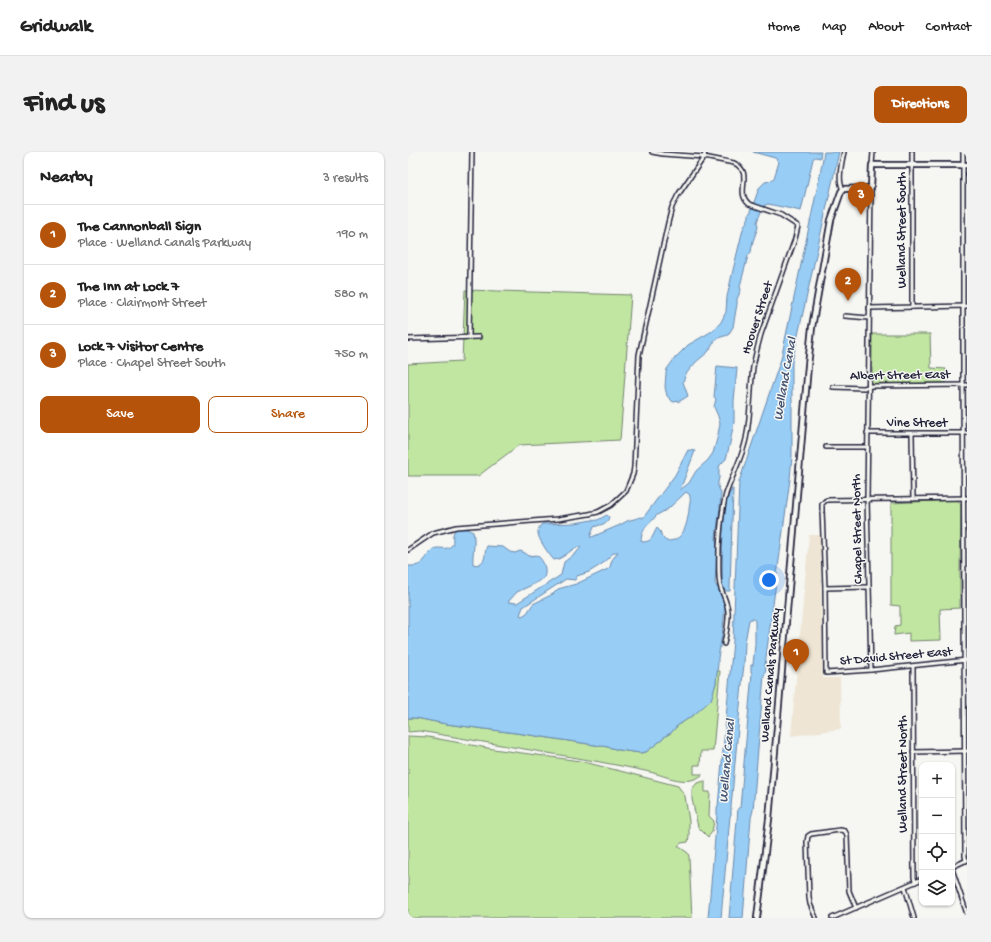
<!DOCTYPE html>
<html lang="en">
<head>
<meta charset="utf-8">
<style>
  body { margin:0; font-family:"Gochi Hand",sans-serif; background:#f2f2f2; color:#222 }
  .controls { position:absolute; right:12px; bottom:12px; display:grid; overflow:hidden; border-radius:8px; box-shadow:0 1px 3px #0004 }
  .controls button { width:36px; height:36px; display:grid; place-items:center; padding:0; border:0; border-bottom:1px solid #e0e0e0; background:#fff; color:#222; font:20px sans-serif }
  .you { position:absolute; left:361px; top:428px; width:14px; height:14px; margin:-10px; border:3px solid #fff; border-radius:50%; background:#1a73e8; box-shadow:0 0 0 6px #1a73e833 }
  .badge { display:grid; place-items:center; width:26px; height:26px; border-radius:50%; background:#b45309; color:#fff; font-size:13px; font-weight:700 }
  .pin { position:absolute; translate:-50% -33px; filter:drop-shadow(0 1px 2px #0008) }
  .pin::after { content:''; position:absolute; top:21px; width:14px; height:12px; background:inherit; clip-path:polygon(0 0,100% 0,50% 100%) }
  .list { margin:0; padding:0; list-style:none }
  h2 { display:flex; justify-content:space-between; align-items:center; height:52px; margin:0; padding:0 16px; font-size:17px }
  h2 small { font-size:13px; font-weight:400; color:#767676 }
  .list li { display:grid; grid-template-columns:26px 1fr auto; gap:12px; align-items:center; box-sizing:border-box; height:60px; padding:0 16px; border-top:1px solid #e0e0e0 }
  .list b { display:block; font-size:15px; white-space:nowrap }
  .list p { margin:0; font-size:13px; white-space:nowrap; color:#767676 }
  .list em { font-size:13px; font-style:normal; color:#767676 }
  .actions { display:flex; gap:8px; padding:12px 16px }
  .actions a { flex:1; padding:9px 0; border:1px solid #b45309; border-radius:8px; text-align:center; font-size:14px; color:#b45309 }
  .actions .main { background:#b45309; color:#fff }
  .icon { flex:none; width:22px; height:22px; fill:none; stroke:currentColor; stroke-width:2; stroke-linecap:round; stroke-linejoin:round }
  .map { position:relative; flex:none; width:559px; height:766px; overflow:hidden; border-radius:8px }
  header { display:flex; align-items:center; gap:24px; box-sizing:border-box; height:56px; padding:0 20px; background:#fff; border-bottom:1px solid #e0e0e0 }
  header strong { font-size:19px }
  nav { display:flex; gap:22px; margin-inline-start:auto; font-size:14px }
  .intro { display:flex; align-items:center; justify-content:space-between; box-sizing:border-box; height:96px; padding:0 24px }
  h1 { margin:0; font-size:28px }
  .button { padding:10px 18px; border-radius:8px; background:#b45309; color:#fff; font-size:14px; font-weight:700 }
  main { display:flex; gap:24px; padding:0 24px }
  aside { flex:1; background:#fff; border-radius:8px; box-shadow:0 1px 3px #0004 }
  .map>svg:first-child { display:block }
</style>
</head>
<body>
<header>
<strong>Gridwalk</strong>
<nav><a>Home</a><a>Map</a><a>About</a><a>Contact</a></nav>
</header>
<div class="intro"><h1>Find us</h1><a class="button">Directions</a></div>
<main>
<aside>
<h2>Nearby<small>3 results</small></h2>
<ul class="list">
<li><span class="badge">1</span><div><b>The Cannonball Sign</b><p>Place · Welland Canals Parkway</p></div><em>190 m</em></li>
<li><span class="badge">2</span><div><b>The Inn at Lock 7</b><p>Place · Clairmont Street</p></div><em>580 m</em></li>
<li><span class="badge">3</span><div><b>Lock 7 Visitor Centre</b><p>Place · Chapel Street South</p></div><em>750 m</em></li>
</ul>
<div class="actions"><a class="main">Save</a><a>Share</a></div>
</aside>
<div class="map">
<svg width="559" height="766" viewBox="0 0 559 766">
  <rect width="100%" height="100%" fill="#f6f6f2"/>
  <filter id="ink" filterUnits="userSpaceOnUse"><feTurbulence type="fractalNoise" baseFrequency=".025" numOctaves="2"/><feDisplacementMap in="SourceGraphic" scale="8" xChannelSelector="R" yChannelSelector="G"/><feConvolveMatrix kernelMatrix="1 2 1 2 8 2 1 2 1" color-interpolation-filters="sRGB"/></filter>
  <g filter="url(#ink)">
    <path fill="#eee5d4" d="M401,383H412L415,526H432L433,577L383,584Z"/>
    <g fill="#c1e6a1" stroke="#72846e">
      <path d="M57,138L223,143L212,288L111,293L70,324H0V212L54,209Z"/>
      <path d="M464,182H522L523,216L538,217V231L464,232Z"/>
      <path d="M549,348L553,353L552,417V456L532,457L533,488L501,489V481L486,483L487,474L492,473V454L483,453V351Z"/>
      <path d="M309,519H312L305,599H293L292,613H286V622H294V623C279,635 258,624 242,620C206,612 170,606 134,600C93,593 52,586 12,579L0,580V566H8L38,572L115,582L200,595L211,598L232,601L238,600L255,587L257,584L263,581L269,574L287,562L290,558L300,550L304,544L308,531Z"/>
      <path d="M0,584L20,585L85,597L172,609L216,620L270,634L277,644L281,669V684L280,690L273,691L270,694L280,701L281,705L284,766H0Z"/>
      <path d="M297,629V640H302L301,664L306,669L304,680L300,685L290,675L284,647V637L289,631Z"/>
    </g>
    <g fill="#98cdf6" stroke="#6989ab" fill-rule="evenodd">
      <path d="M345,0H413L412,6L407,5L405,7L393,59L360,52L357,53L354,57L349,70L350,75L345,89L343,100L340,104L332,134L333,138L329,147V152L325,175L320,183L310,186L308,187L300,200L288,210L278,222L275,230L280,244L272,249L265,250L259,244L257,235L258,221L259,217L267,206L280,193L306,178L313,170L318,160L319,145L325,118L335,77L341,65V62L343,59L351,36L357,30L362,29L366,26L371,10L367,6Z"/>
      <path d="M416,0H431L384,210V304L382,327L359,497L357,514L358,515L357,522L356,523L345,658L343,666L335,766H321L330,656H332L344,521L343,520V513H345L347,492V469L346,467H343L341,468L337,490L336,512V513L335,521L323,655V663L322,664L313,766H300L309,663V655L310,654L325,489L331,330L373,207L412,23Z"/>
      <path d="M309,214L329,216L326,249V270L322,291L318,307L312,313L311,316V326L310,330V334L313,341L312,355L308,385L309,398L307,431L309,435L313,440L317,451L316,462V466L314,483L310,506V512L308,531L303,548L287,562L269,574L263,581L257,584L255,587L238,600L232,601L211,598L200,595L115,582L38,572L8,566H0V414C12,414 13,413 20,403C22,402 22,400 24,398C29,393 39,400 44,393C46,390 44,386 45,383C47,372 58,376 65,380C68,391 64,401 65,412L70,413C80,407 75,403 79,394L95,395L102,400L107,401L112,399L117,401L121,404L129,403C136,409 139,417 136,426L126,432L109,440L100,450L109,451L153,423L156,410L169,400L173,395C164,394 157,407 146,408C142,404 129,386 130,380C130,377 131,375 134,372L167,371L184,368C189,370 194,365 199,363L201,365C199,373 193,372 186,375L182,385H184L212,373L219,369L233,365L235,366L267,323L280,298L287,299L272,338L281,331L288,319L300,308L305,301L309,287L312,272L310,264L306,255L308,247L306,245ZM278,340L281,342C284,348 281,352 281,358C279,372 276,390 258,389L254,385L252,379L249,376C244,384 245,390 234,390L233,388L234,382L238,374L240,373L249,363L260,357ZM208,400H210L204,408L202,415L200,417L168,432L150,437L145,442L125,452L119,461L114,464L112,463L115,455L158,427L167,428L169,424L181,420L194,412L204,402Z"/>
      <path d="M324,337H325L322,436V439H318L315,436L314,433C315,407 313,377 318,351C319,346 322,341 324,337Z"/>
    </g>
    <g fill="none" stroke-linecap="round" stroke-linejoin="round">
      <g stroke="#22223b" stroke-width="6">
        <g id="street">
          <path d="M244,0L255,2L296,5L326,11C347,21 326,40 341,52L373,63L390,74L387,87L353,182C350,193 347,204 345,215C342,239 343,263 338,287C334,306 324,324 318,342C314,357 312,380 311,396C311,406 310,424 312,433C314,442 319,449 320,459C321,470 318,481 316,492"/>
          <path d="M504,0V155"/>
          <path d="M555,0V216L557,704L558,709"/>
          <path d="M464,13L465,0"/>
          <path d="M463,36L459,347L463,518"/>
          <path d="M435,37C429,29 434,9 436,0"/>
          <path d="M461,156L559,154"/>
          <path d="M437,164L461,166"/>
          <path d="M61,185L64,0"/>
          <path d="M0,187L71,185"/>
          <path d="M425,235L456,236L463,234L559,233"/>
          <path d="M459,281H559"/>
          <path d="M504,282L505,347"/>
          <path d="M418,295H459"/>
          <path d="M559,346L419,348L417,349L414,352V358L417,436L418,521L463,518L559,508"/>
          <path d="M0,398L25,381L48,375L150,367L181,362L190,360L203,353L218,339L225,322L226,315L231,203L260,71L264,55L270,43L296,5L297,0"/>
          <path d="M417,436L461,435"/>
          <path d="M505,515L506,725L507,730"/>
          <path d="M505,600L559,599"/>
          <path d="M544,715L559,708"/>
          <path d="M544,717L559,762"/>
          <path d="M497,735L506,766"/>
          <path d="M408,766L402,752L401,745L399,690L400,684L403,682L432,678L437,679L439,683L441,739L448,756"/>
          <path d="M424,766L514,727"/>
        </g>
      </g>
      <g stroke="#22223b" stroke-width="8">
        <path id="secondary" d="M349,766L361,667L368,587L400,214L404,175L423,68L433,40L435,37L463,36L464,13H559"/>
      </g>
      <use href="#street" stroke="#f6f6f2" stroke-width="3"/>
      <use href="#secondary" stroke="#f6f6f2" stroke-width="4.5"/>
    </g>
  </g>
  <g text-anchor="middle" dominant-baseline="central" stroke-width="3" stroke-linejoin="round" paint-order="stroke">
    <g font-size="13" fill="#22223b" stroke="#f6f6f2">
      <text transform="translate(494 78) rotate(-90)">Welland Street South</text>
      <text transform="translate(350 166) rotate(-72)">Hoover Street</text>
      <text transform="translate(492 224) rotate(-1)">Albert Street East</text>
      <text x="509" y="271">Vine Street</text>
      <text transform="translate(450 377) rotate(-91)">Chapel Street North</text>
      <text transform="translate(488 505) rotate(-5)">St David Street East</text>
      <text transform="translate(363 523) rotate(-85)">Welland Canals Parkway</text>
      <text transform="translate(495 622) rotate(-90)">Welland Street North</text>
    </g>
    <g font-size="14" font-style="italic" fill="#455573" stroke="#f6f6f2">
      <text transform="translate(378 227) rotate(-80)">Welland Canal</text>
      <text transform="translate(320 609) rotate(-85)">Welland Canal</text>
    </g>
  </g>
</svg>
<div class="controls">
<button>+</button>
<button>−</button>
<button><svg class="icon" aria-label="locate" viewBox="0 0 24 24"><circle cx="12" cy="12" r="6"/><path d="M12 2v4M12 18v4M2 12h4M18 12h4"/></svg></button>
<button><svg class="icon" aria-label="layers" viewBox="0 0 24 24"><path d="M12 4l9 5-9 5-9-5zM3 14l9 5 9-5"/></svg></button>
</div>
<div class="you"></div>
<div class="pin badge" style="left:388px;top:520px">1</div>
<div class="pin badge" style="left:440px;top:149px">2</div>
<div class="pin badge" style="left:453px;top:63px">3</div>
</div>
</main>
</body>
</html>
